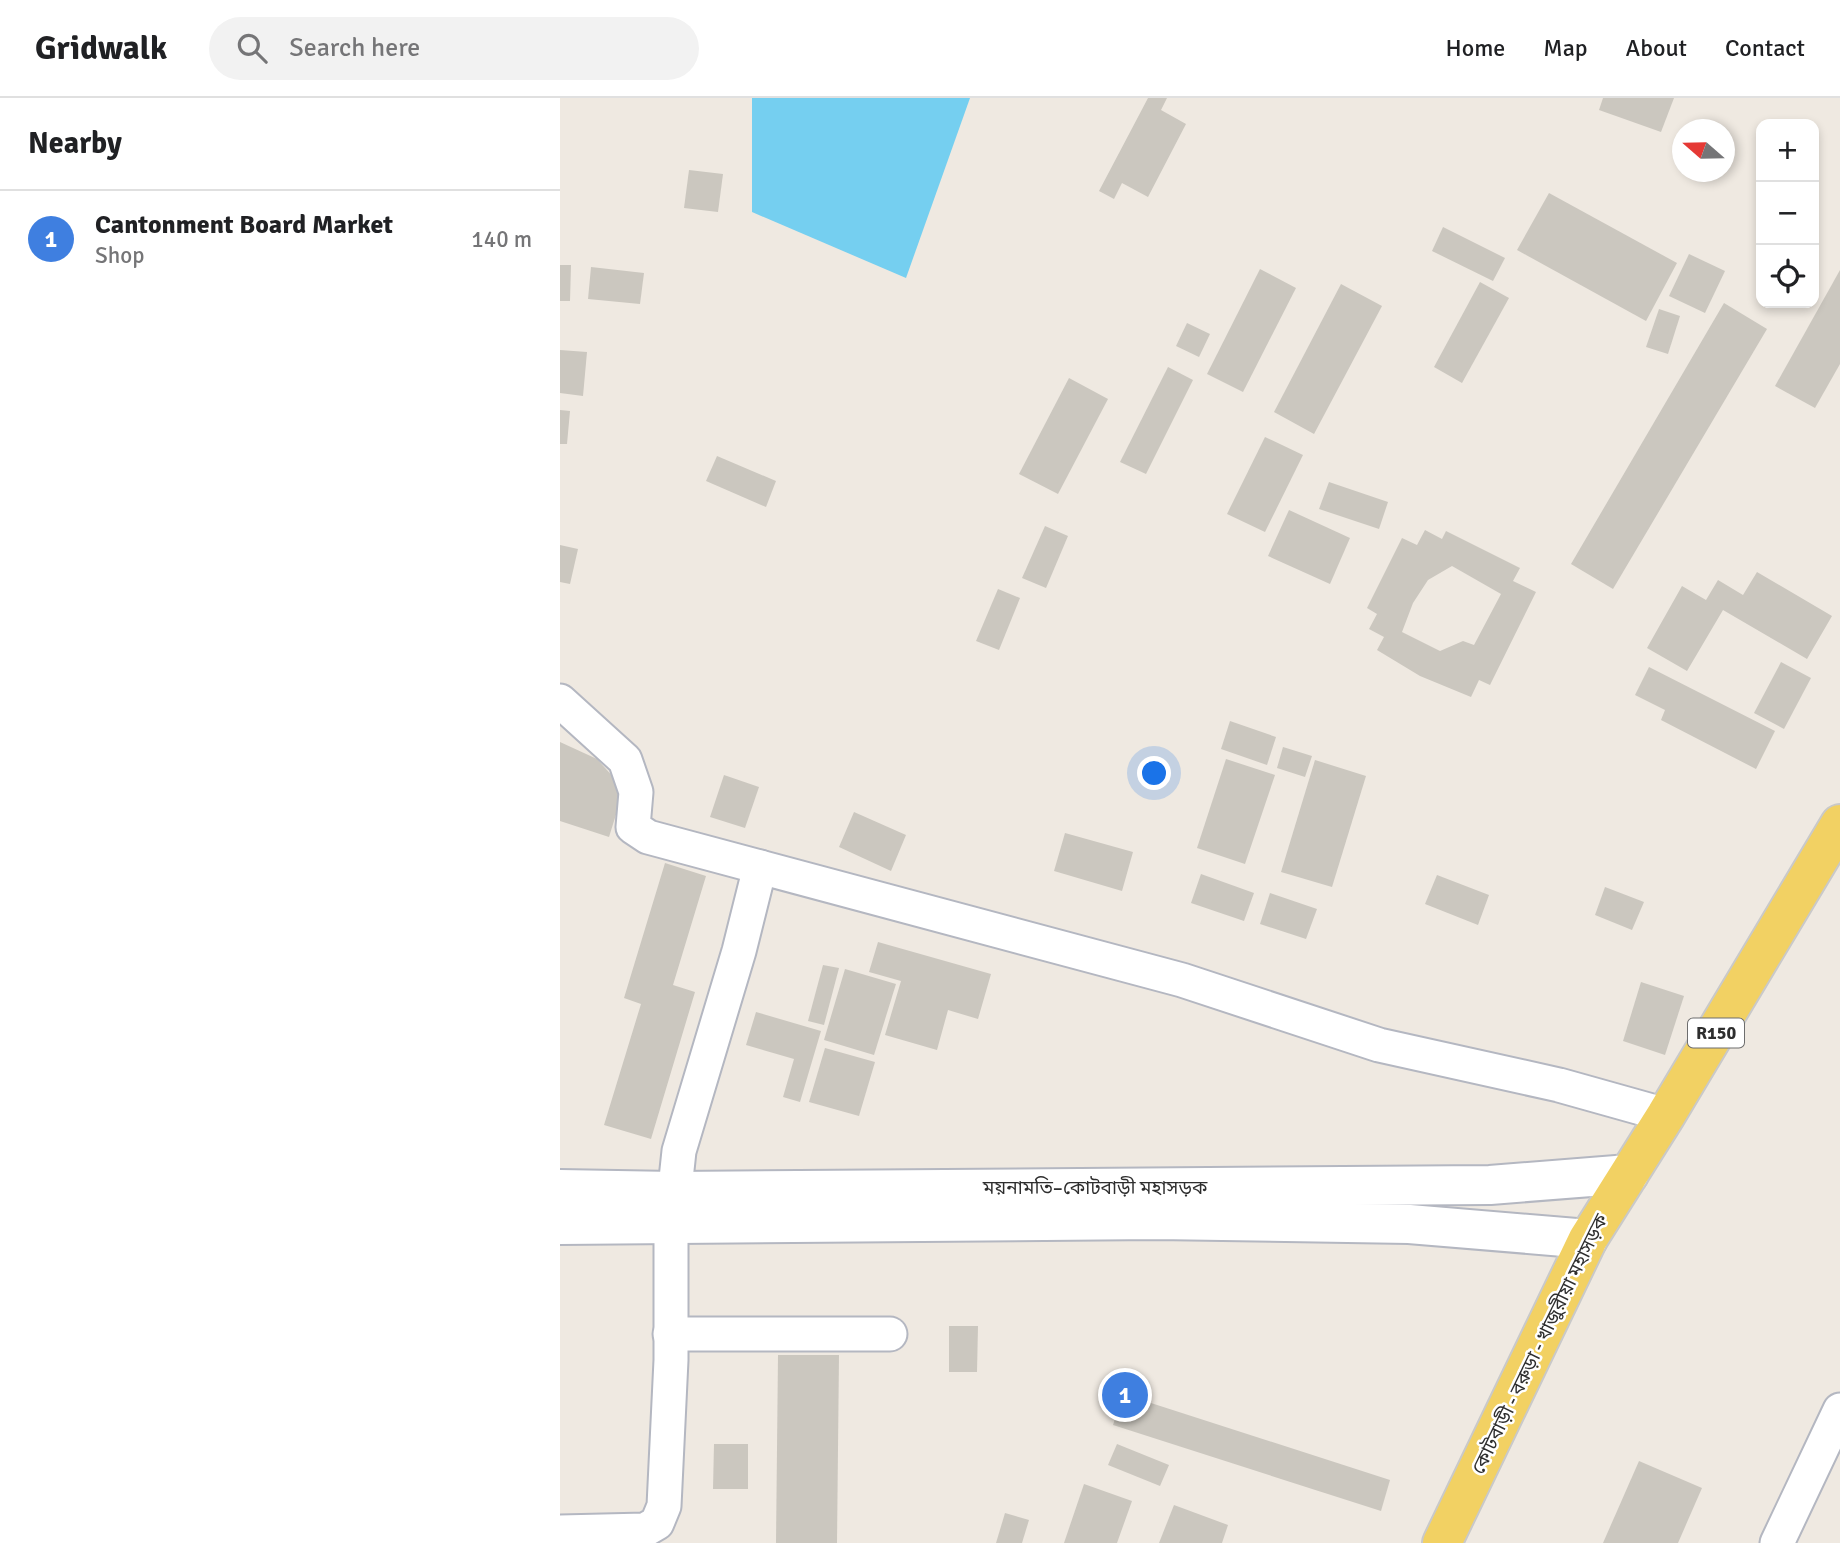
<!DOCTYPE html>
<html lang="en">
<head>
<meta charset="utf-8">
<style>
  body { margin:0; font-family:Signika,"Noto Sans Bengali",sans-serif; background:#f2f2f2; color:#202124 }
  .controls { position:absolute; right:21px; top:21px; display:grid; overflow:hidden; border-radius:14px; box-shadow:0 4px 10px #0003 }
  .controls button { width:63px; height:63px; display:grid; place-items:center; padding:0; border:0; border-bottom:2px solid #e0e0e0; background:#fff; color:#202124; font:35px sans-serif }
  .compass { position:absolute; left:1112px; top:21px; width:63px; height:63px; border-radius:50%; background:#fff; box-shadow:0 4px 10px #0003; rotate:290deg }
  .you { position:absolute; left:595px; top:676px; width:24px; height:24px; margin:-18px; border:5px solid #fff; border-radius:50%; background:#1a73e8; box-shadow:0 0 0 10px #1a73e833 }
  .badge { display:grid; place-items:center; width:46px; height:46px; border-radius:50%; background:#4264fb; color:#fff; font-size:23px; font-weight:700 }
  .pin { position:absolute; translate:-50% -50%; border:4px solid #fff; box-shadow:0 2px 7px #0006 }
  .list { margin:0; padding:0; list-style:none }
  h2 { display:flex; justify-content:space-between; align-items:center; height:91px; margin:0; padding:0 28px; font-size:30px }
  h2 small { font-size:23px; font-weight:400; color:#757577 }
  .list li { display:grid; grid-template-columns:46px 1fr auto; gap:21px; align-items:center; box-sizing:border-box; height:98px; padding:0 28px; border-top:2px solid #e0e0e0 }
  .list b { display:block; font-size:26px; white-space:nowrap }
  .list p { margin:0; font-size:23px; white-space:nowrap; color:#757577 }
  .list em { font-size:23px; font-style:normal; color:#757577 }
  .icon { flex:none; width:38px; height:38px; fill:none; stroke:currentColor; stroke-width:2; stroke-linecap:round; stroke-linejoin:round }
  .map { position:relative; flex:none; width:1280px; height:1445px; overflow:hidden }
  header { display:flex; align-items:center; gap:42px; box-sizing:border-box; height:98px; padding:0 35px; background:#fff; border-bottom:2px solid #e0e0e0 }
  header strong { font-size:33px }
  nav { display:flex; gap:38px; margin-inline-start:auto; font-size:24px }
  .search { width:490px; height:63px; background:#f2f2f2; display:flex; align-items:center; gap:18px; box-sizing:border-box; padding:0 24px; border-radius:38px; color:#757577; font-size:26px }
  main { display:flex }
  aside { flex:1; background:#fff }
  .map>svg:first-child { display:block }
</style>
</head>
<body>
<header>
<strong>Gridwalk</strong>
<div class="search"><svg class="icon" aria-label="search" viewBox="0 0 24 24"><circle cx="10" cy="10" r="6"/><path d="M15 15l6 6"/></svg>Search here</div>
<nav><a>Home</a><a>Map</a><a>About</a><a>Contact</a></nav>
</header>
<main>
<aside>
<h2>Nearby<small></small></h2>
<ul class="list">
<li><span class="badge" style="background:#3f7fe0">1</span><div><b>Cantonment Board Market</b><p>Shop</p></div><em>140 m</em></li>
</ul>
</aside>
<div class="map">
<svg width="1280" height="1445" viewBox="0 0 1280 1445">
  <rect width="100%" height="100%" fill="#efe9e1"/>
  <path fill="#75cff0" d="M192,0H410L346,180L192,114Z"/>
  <g fill="#cbc7bf" fill-rule="evenodd">
    <path d="M588,0H607L601,12L626,26L588,99L562,85L554,101L539,93Z"/>
    <path d="M1043,0H1114L1101,34L1039,12Z"/>
    <path d="M129,72L163,76L158,114L124,110Z"/>
    <path d="M989,95L1117,165L1086,223L957,152Z"/>
    <path d="M883,129L945,160L933,183L872,153Z"/>
    <path d="M1129,156L1165,173L1145,215L1109,198Z"/>
    <path d="M0,167H11L10,203H0Z"/>
    <path d="M31,169L84,175L80,206L28,201Z"/>
    <path d="M700,171L736,190L683,294L647,276Z"/>
    <path d="M1280,172V266L1255,310L1215,288Z"/>
    <path d="M920,184L949,200L902,285L874,269Z"/>
    <path d="M781,186L822,208L754,336L714,314Z"/>
    <path d="M1164,205L1207,231L1053,491L1011,466Z"/>
    <path d="M1099,211L1120,218L1108,256L1086,249Z"/>
    <path d="M627,225L650,236L639,259L616,248Z"/>
    <path d="M0,252L27,254L23,298L0,295Z"/>
    <path d="M608,269L633,282L586,376L560,364Z"/>
    <path d="M509,280L548,301L498,396L459,376Z"/>
    <path d="M0,312L10,313L7,346H0Z"/>
    <path d="M705,339L743,357L705,434L667,416Z"/>
    <path d="M157,358L216,383L206,409L146,383Z"/>
    <path d="M769,384L828,404L819,431L759,411Z"/>
    <path d="M729,412L790,440L770,486L708,458Z"/>
    <path d="M485,428L508,438L486,490L462,480Z"/>
    <path d="M865,432L882,441L886,433L960,470L953,483L976,494L930,587L919,582L911,599L860,578L817,552L824,539L809,531L817,516L807,510L842,440L857,447ZM892,468L941,496L914,547L903,543L880,553L842,534L853,505L868,482Z"/>
    <path d="M0,447L18,451L10,486L0,484Z"/>
    <path d="M1197,474L1272,518L1247,561L1163,512L1127,573L1087,550L1122,488L1146,502L1158,482L1183,497Z"/>
    <path d="M438,491L460,500L439,552L416,543Z"/>
    <path d="M1221,564L1251,580L1224,631L1194,615Z"/>
    <path d="M1089,569L1215,633L1196,671L1101,622L1105,612L1075,597Z"/>
    <path d="M670,623L716,639L707,667L661,651Z"/>
    <path d="M0,644L37,661L64,691L49,739L0,723Z"/>
    <path d="M723,649L752,658L745,679L717,670Z"/>
    <path d="M666,661L715,677L685,766L637,750Z"/>
    <path d="M755,662L806,678L772,789L721,774Z"/>
    <path d="M164,677L199,689L185,730L150,719Z"/>
    <path d="M294,714L346,737L331,773L279,749Z"/>
    <path d="M505,735L573,754L562,793L494,773Z"/>
    <path d="M105,765L146,778L113,887L135,894L91,1041L44,1027L81,906L64,900Z"/>
    <path d="M641,776L694,795L684,823L631,805Z"/>
    <path d="M877,777L929,797L918,827L865,806Z"/>
    <path d="M1045,789L1084,804L1072,832L1035,817Z"/>
    <path d="M710,795L757,811L746,841L700,826Z"/>
    <path d="M318,844L431,876L418,921L388,912L377,952L325,937L341,883L309,874Z"/>
    <path d="M263,867L279,870L264,927L248,923Z"/>
    <path d="M285,871L336,886L314,957L264,942Z"/>
    <path d="M1081,884L1124,898L1105,957L1063,943Z"/>
    <path d="M196,914L261,933L240,1004L223,999L234,961L186,947Z"/>
    <path d="M265,950L315,964L299,1018L249,1004Z"/>
    <path d="M389,1228H418L417,1274H389Z"/>
    <path d="M218,1257H279L277,1445H216Z"/>
    <path d="M563,1296L830,1382L821,1413L553,1327Z"/>
    <path d="M154,1346H188V1391H153Z"/>
    <path d="M557,1346L609,1367L600,1388L548,1367Z"/>
    <path d="M1079,1363L1142,1390L1118,1445H1043Z"/>
    <path d="M524,1386L572,1403L557,1445H504Z"/>
    <path d="M614,1407L668,1427L662,1445H599Z"/>
    <path d="M445,1415L469,1422L462,1445H436Z"/>
  </g>
  <g fill="none" stroke-linecap="round" stroke-linejoin="round">
    <g stroke="#b4b7c1" stroke-width="37">
      <g id="minor">
        <path d="M0,603L65,662L76,694L73,729L88,739L622,882L819,947L999,987L1106,1017"/>
        <path d="M110,1236H330"/>
        <path d="M0,1434L85,1432L97,1425L104,1408L111,1262V1128L119,1053L179,853L200,769"/>
        <path d="M1217,1445L1280,1312"/>
      </g>
    </g>
    <g stroke="#b4b7c1" stroke-width="42">
      <g id="secondary">
        <path d="M0,1091L114,1093L930,1087L1069,1076"/>
        <path d="M0,1127L597,1122L849,1126L1028,1141"/>
      </g>
    </g>
    <g stroke="#c9c9c9" stroke-width="42">
      <path id="primary" d="M882,1445L1028,1141L1106,1017L1280,726"/>
    </g>
    <use href="#minor" stroke="#fff" stroke-width="33"/>
    <use href="#secondary" stroke="#fff" stroke-width="38"/>
    <use href="#primary" stroke="#f2d163" stroke-width="38"/>
  </g>
  <g text-anchor="middle" dominant-baseline="central" stroke-width="5" stroke-linejoin="round" paint-order="stroke">
    <rect fill="#fff" stroke="#6d6d6d" stroke-width="2" x="1128" y="920.5" width="56" height="29" rx="5"/>
    <g font-size="18" font-weight="bold" fill="#2e2e2e">
      <text x="1156" y="935">R150</text>
    </g>
    <g font-size="19" fill="#2e2e2e" stroke="#fff">
      <text x="535" y="1090">ময়নামতি–কোটবাড়ী মহাসড়ক</text>
      <text transform="translate(980 1246) rotate(-64)">কোটবাড়ী - বরুড়া - খাজুরীয়া মহাসড়ক</text>
    </g>
  </g>
</svg>
<div class="controls">
<button>+</button>
<button>−</button>
<button><svg class="icon" aria-label="locate" viewBox="0 0 24 24"><circle cx="12" cy="12" r="6"/><path d="M12 2v4M12 18v4M2 12h4M18 12h4"/></svg></button>
</div>
<svg class="compass" viewBox="-18 -18 36 36"><path d="M0-13l5 13h-10z" fill="#e53935"/><path d="M0 13l5-13h-10z" fill="#757577"/></svg>
<div class="you"></div>
<div class="pin badge" style="left:565px;top:1297px;background:#3f7fe0">1</div>
</div>
</main>
</body>
</html>
